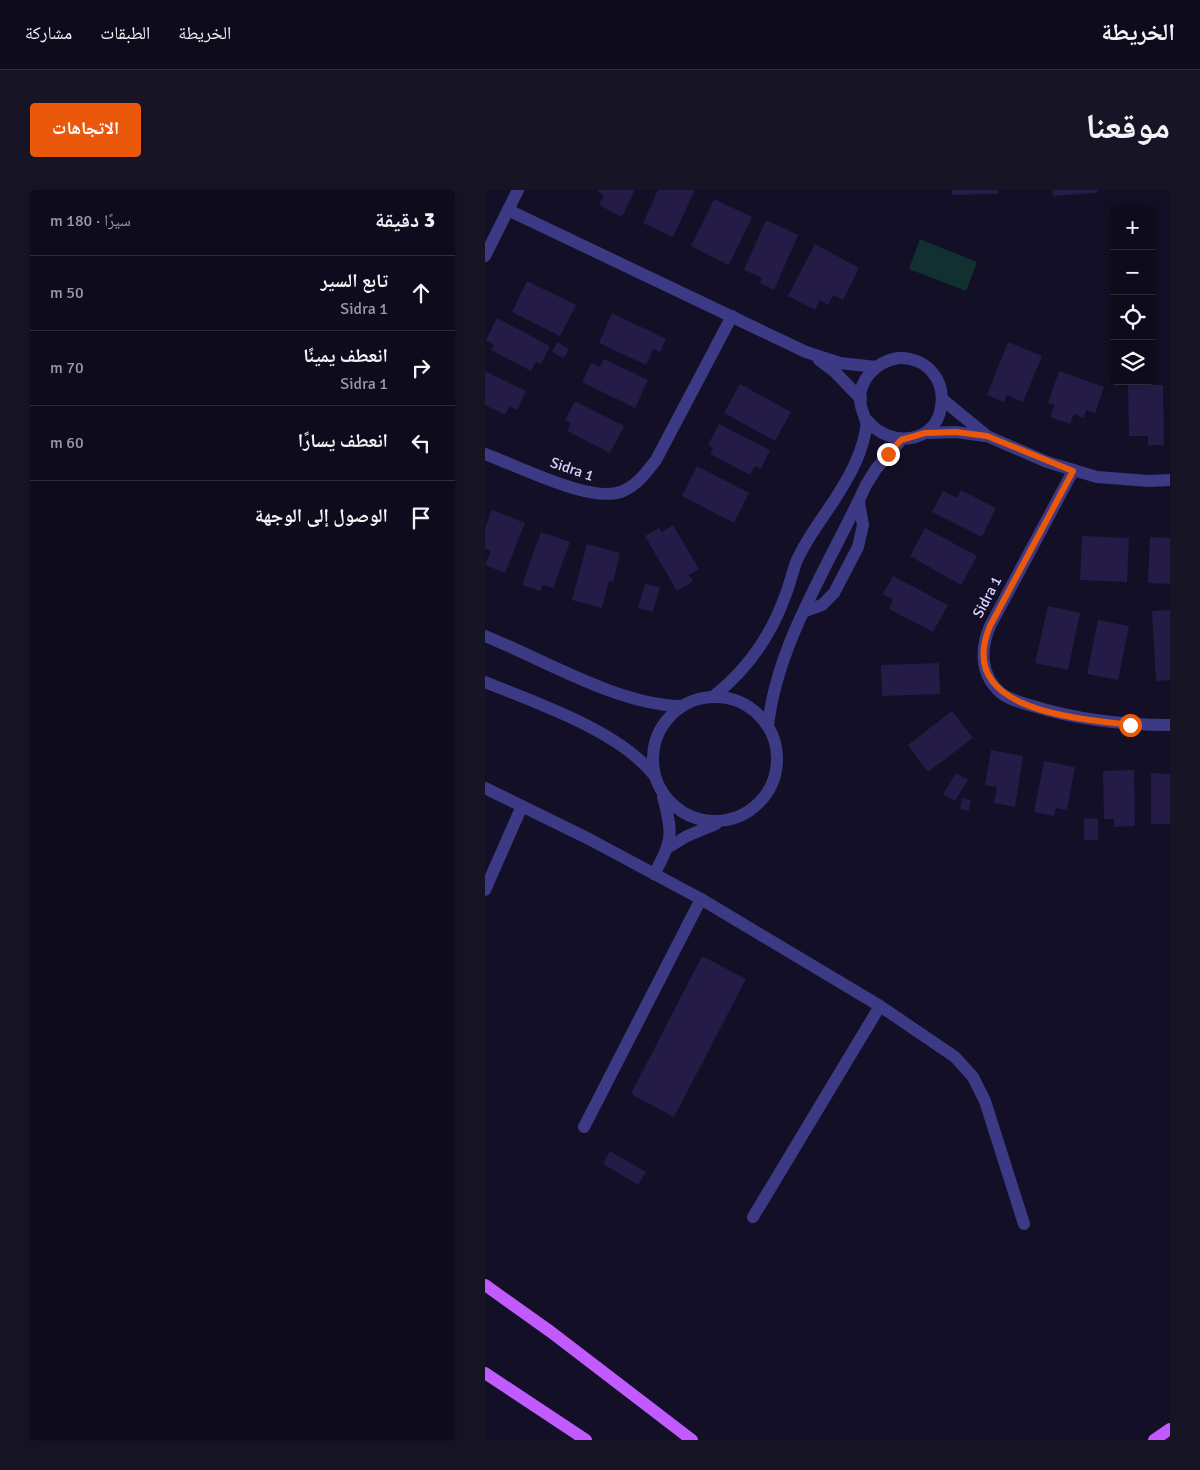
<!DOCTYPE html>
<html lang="ar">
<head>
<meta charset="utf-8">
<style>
  body { margin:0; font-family:Signika,"Noto Naskh Arabic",sans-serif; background:#171425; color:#f1f3f6; direction:rtl }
  .controls { position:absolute; right:15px; top:15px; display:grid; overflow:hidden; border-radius:5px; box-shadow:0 2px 8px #0003 }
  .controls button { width:45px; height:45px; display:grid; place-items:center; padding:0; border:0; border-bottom:1px solid #2e2b3b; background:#0e0b1c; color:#f1f3f6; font:25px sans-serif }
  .stop { position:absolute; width:15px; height:15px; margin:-11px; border:4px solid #ea580c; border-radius:50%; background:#fff }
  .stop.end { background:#ea580c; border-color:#fff; box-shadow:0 1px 5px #0008 }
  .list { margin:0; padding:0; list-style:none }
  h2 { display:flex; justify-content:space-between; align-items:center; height:65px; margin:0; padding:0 20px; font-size:21px }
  h2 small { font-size:16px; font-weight:400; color:#9b9ba3 }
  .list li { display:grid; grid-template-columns:32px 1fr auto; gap:15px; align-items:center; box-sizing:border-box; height:75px; padding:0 20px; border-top:1px solid #2e2b3b }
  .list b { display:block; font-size:19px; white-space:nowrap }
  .list p { margin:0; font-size:16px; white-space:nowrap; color:#9b9ba3 }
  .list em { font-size:16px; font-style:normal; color:#9b9ba3 }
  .icon { flex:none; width:28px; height:28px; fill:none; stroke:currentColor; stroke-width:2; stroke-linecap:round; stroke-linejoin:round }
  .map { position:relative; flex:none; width:685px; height:1250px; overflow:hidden; direction:ltr; border-radius:5px }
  header { display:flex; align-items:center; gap:30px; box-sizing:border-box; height:70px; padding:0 25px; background:#0e0b1c; border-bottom:1px solid #2e2b3b }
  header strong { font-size:24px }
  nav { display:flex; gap:28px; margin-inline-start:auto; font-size:18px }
  .intro { display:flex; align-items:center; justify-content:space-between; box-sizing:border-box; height:120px; padding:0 30px }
  h1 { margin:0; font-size:35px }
  .button { padding:12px 22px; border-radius:5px; background:#ea580c; color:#fff; font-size:18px; font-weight:700 }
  main { display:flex; gap:30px; padding:0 30px }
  aside { flex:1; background:#0e0b1c; border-radius:5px; box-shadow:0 2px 8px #0003 }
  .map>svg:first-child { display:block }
</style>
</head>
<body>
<header>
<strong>الخريطة</strong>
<nav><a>الخريطة</a><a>الطبقات</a><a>مشاركة</a></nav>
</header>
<div class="intro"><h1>موقعنا</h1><a class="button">الاتجاهات</a></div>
<main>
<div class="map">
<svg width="685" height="1250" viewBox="0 0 685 1250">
  <rect width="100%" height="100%" fill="#130f26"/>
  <path fill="#12302f" d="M435,49L492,72L481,101L424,79Z"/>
  <g fill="#241b47">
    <path d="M114,0H150L137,27L114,15L119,6L113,2Z"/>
    <path d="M173,0H210L188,47L158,33Z"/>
    <path d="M467,0H513V4L467,5Z"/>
    <path d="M567,0H612V3L568,6Z"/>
    <path d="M229,9L267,27L244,75L206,56Z"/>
    <path d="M281,30L313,45L289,100L275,93L277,88L259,80Z"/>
    <path d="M330,54L374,78L358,110L348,105L343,115L335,110L330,120L303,106Z"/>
    <path d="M42,91L91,115L75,146L27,122Z"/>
    <path d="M127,123L181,149L175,162L168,159L161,175L114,153Z"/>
    <path d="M12,128L65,156L56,174L51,172L46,181L6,160L9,155L1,150Z"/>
    <path d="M72,152L84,159L79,168L67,162Z"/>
    <path d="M523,152L557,166L538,212L522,205L519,212L502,205Z"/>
    <path d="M119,169L163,190L150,218L97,192L106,173L115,177Z"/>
    <path d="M0,181L41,201L32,220L25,216L20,225L0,215Z"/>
    <path d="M574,181L619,197L610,223L601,220L599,228L589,224L585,234L565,227L570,215L563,213Z"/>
    <path d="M255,194L306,222L290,251L239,223Z"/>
    <path d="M643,195H678L679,255H663V246H644Z"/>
    <path d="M90,211L139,236L125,263L82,241L86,233L80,230Z"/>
    <path d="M234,234L285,260L276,279L270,276L265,285L225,264L228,258L223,255Z"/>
    <path d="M212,276L264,303L249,333L197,306Z"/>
    <path d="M476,300L511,318L497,347L447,322L458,301L472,308Z"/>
    <path d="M7,320L40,333L20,383L0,375L6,361L0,359V338Z"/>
    <path d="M188,335L214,379L204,385L208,391L192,401L160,346L174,338L177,342Z"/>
    <path d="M440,338L492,366L476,395L425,366Z"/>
    <path d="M56,342L85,352L68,398L58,395L55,401L37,395Z"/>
    <path d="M597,346L644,348L642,392L595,390Z"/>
    <path d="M665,347L685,348V394L663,393Z"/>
    <path d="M102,354L135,363L128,392L124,391L117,418L87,410Z"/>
    <path d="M408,386L463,415L448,442L404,419L408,410L398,404Z"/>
    <path d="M160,394L175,397L168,422L153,418Z"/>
    <path d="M563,416L595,423L583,480L550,473Z"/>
    <path d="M685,420V490L671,491L667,421Z"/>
    <path d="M613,430L644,436L633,490L602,484Z"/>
    <path d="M454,473L455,504L397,506L396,475Z"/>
    <path d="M467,521L488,548L443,582L423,555Z"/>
    <path d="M506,560L538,566L530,617L509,613L512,597L500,595Z"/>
    <path d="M559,571L590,577L582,620L571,618L569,626L549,622Z"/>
    <path d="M649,580L650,636L629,637V629H619L618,581Z"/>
    <path d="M471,583L483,590L470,611L458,604Z"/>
    <path d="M666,583L685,584V634H666Z"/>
    <path d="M477,608L486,610L484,621L475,619Z"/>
    <path d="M599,628L613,629V650H599Z"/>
    <path d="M217,766L261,789L189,927L146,904Z"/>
    <path d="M125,961L161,982L153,995L118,974Z"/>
  </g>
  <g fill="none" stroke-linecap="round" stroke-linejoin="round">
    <g stroke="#3d3a85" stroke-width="12">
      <path d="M23,20L321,162L355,173L391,177"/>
      <path d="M0,66L33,0"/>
      <path d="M334,170L350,182L376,209"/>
      <path d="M457,209L502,246L562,272L612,287L664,291L685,290"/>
      <path d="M440,243L471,242L500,246"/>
      <path d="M0,264C31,275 108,315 138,301C153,294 161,283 171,270L247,126"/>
      <path d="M588,281L505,436C495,459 495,485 516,503C525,510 537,513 548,516C593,530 638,535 685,535"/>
      <path d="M320,421L337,415L349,403L373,357L378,335L374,313"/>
      <path d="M0,446C60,470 131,514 195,516"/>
      <path d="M0,492C52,513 134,541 169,585"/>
      <path d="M229,506C260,481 285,447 299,409C304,397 307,383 312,370C322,348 337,329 350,309C362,290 374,270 379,248C384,229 380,232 376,216C371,191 391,171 414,168C426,167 440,173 447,182C456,192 458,205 456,217C451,254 404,258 383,231"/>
      <circle cx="230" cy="569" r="62"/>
      <path d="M283,536C292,452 346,372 381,295L391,279L416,250"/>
      <path d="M0,598L104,649L216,709L395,816L470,867L488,887L500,911L539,1034"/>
      <path d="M184,657L202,646L231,634"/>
      <path d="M169,684C188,651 188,643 178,607"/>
      <path d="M0,700L37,616"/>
      <path d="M99,937L216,709"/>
      <path d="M268,1027L395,816"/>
    </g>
    <g stroke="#c25bff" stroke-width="12">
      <path d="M0,1095L66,1142L207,1250"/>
      <path d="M0,1183L101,1250"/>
      <path d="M669,1250L685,1239"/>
    </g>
  </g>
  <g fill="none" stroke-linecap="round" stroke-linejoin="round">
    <path stroke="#ea580c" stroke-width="6" d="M403,264L416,250L440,243L471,242L502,246L588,281L505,436C469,521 591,528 645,535"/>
  </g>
  <g text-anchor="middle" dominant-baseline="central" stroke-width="4" stroke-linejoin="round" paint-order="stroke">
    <g font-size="15" fill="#d9d4ff" stroke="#130f26">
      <text transform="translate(87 279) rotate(19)">Sidra 1</text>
      <text transform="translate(502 407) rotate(-62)">Sidra 1</text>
    </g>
  </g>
</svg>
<div class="controls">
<button>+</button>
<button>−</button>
<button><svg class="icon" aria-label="locate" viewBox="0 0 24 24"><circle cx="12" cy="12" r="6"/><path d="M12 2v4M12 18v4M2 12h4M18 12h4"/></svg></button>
<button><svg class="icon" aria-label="layers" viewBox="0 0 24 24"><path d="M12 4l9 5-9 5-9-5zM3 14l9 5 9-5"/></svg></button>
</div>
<div class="stop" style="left:645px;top:535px"></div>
<div class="stop end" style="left:403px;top:264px"></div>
</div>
<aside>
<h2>3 دقيقة<small>سيرًا · 180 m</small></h2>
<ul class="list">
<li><svg class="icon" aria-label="ahead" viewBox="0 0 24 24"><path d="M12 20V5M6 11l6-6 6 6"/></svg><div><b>تابع السير</b><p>Sidra 1</p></div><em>50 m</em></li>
<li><svg class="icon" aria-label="right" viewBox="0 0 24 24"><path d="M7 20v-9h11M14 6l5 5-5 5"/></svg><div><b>انعطف يمينًا</b><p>Sidra 1</p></div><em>70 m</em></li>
<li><svg class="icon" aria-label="left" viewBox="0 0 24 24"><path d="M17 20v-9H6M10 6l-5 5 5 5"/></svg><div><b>انعطف يسارًا</b></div><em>60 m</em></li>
<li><svg class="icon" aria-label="arrive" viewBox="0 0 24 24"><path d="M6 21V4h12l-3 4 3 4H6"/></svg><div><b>الوصول إلى الوجهة</b></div></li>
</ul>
</aside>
</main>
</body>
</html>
